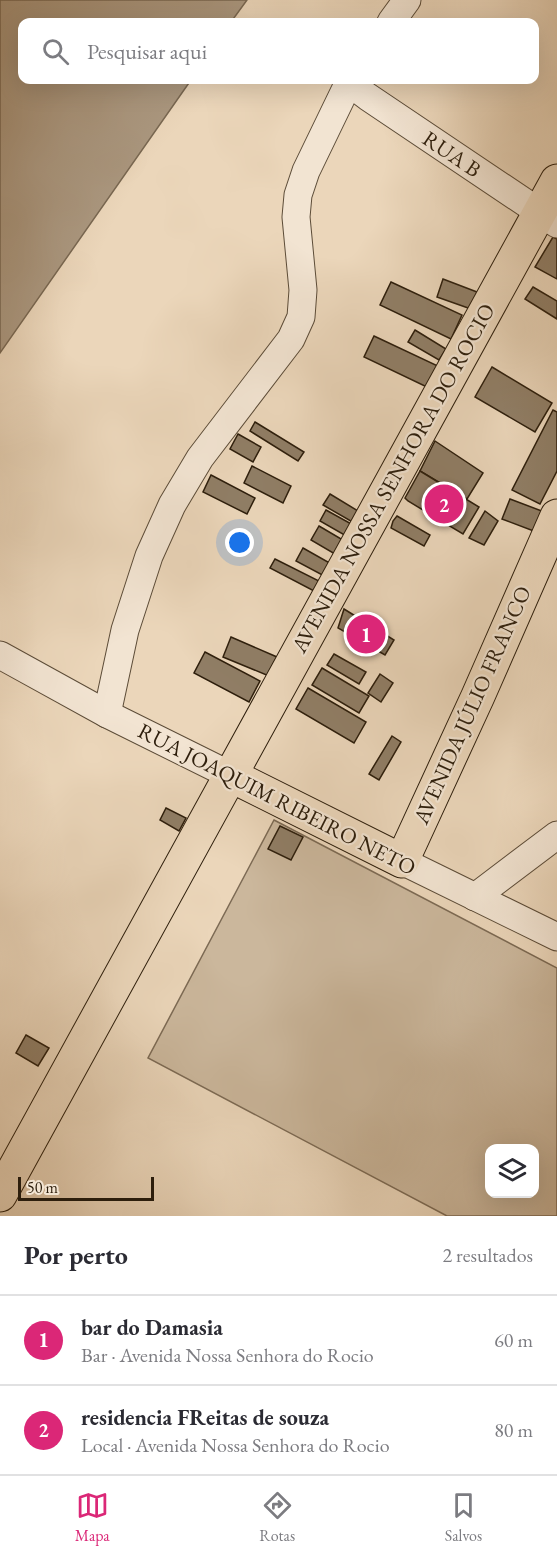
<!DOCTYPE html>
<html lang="pt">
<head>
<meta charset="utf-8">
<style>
  body { margin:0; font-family:"EB Garamond",serif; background:#f7f7f7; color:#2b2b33 }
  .controls { position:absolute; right:18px; bottom:18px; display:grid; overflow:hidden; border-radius:12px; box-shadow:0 6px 24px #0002 }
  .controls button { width:54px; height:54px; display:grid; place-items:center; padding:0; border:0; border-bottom:2px solid #e1e1e2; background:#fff; color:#2b2b33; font:30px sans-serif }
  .scale { position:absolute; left:18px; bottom:15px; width:136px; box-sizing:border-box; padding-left:6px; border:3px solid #2d1e0c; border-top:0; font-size:16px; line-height:21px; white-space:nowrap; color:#2d1e0c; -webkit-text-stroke:4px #f2e4d2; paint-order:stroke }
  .you { position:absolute; left:240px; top:543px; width:21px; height:21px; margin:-15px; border:4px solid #fff; border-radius:50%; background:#1a73e8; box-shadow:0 0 0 9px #1a73e833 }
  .badge { display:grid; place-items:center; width:39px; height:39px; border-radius:50%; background:#db2777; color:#fff; font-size:20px; font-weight:700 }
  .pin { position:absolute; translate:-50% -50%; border:3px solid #fff; box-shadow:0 2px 6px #0006 }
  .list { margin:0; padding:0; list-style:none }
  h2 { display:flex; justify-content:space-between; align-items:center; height:78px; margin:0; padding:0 24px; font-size:26px }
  h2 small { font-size:20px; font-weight:400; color:#7c7c81 }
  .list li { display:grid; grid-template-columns:39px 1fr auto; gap:18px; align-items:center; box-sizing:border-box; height:90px; padding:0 24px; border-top:2px solid #e1e1e2 }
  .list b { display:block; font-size:22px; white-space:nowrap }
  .list p { margin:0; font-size:20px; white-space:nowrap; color:#7c7c81 }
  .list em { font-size:20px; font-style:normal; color:#7c7c81 }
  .icon { flex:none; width:33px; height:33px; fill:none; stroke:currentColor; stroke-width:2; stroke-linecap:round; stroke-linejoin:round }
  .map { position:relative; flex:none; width:557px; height:1216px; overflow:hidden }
  .search { position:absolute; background:#fff; box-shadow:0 6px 24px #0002; left:18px; right:18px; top:18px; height:66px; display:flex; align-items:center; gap:15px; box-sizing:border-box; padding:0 21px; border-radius:12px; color:#7c7c81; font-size:22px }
  .sheet { height:258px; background:#fff }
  nav { display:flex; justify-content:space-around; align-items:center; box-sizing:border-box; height:84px; border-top:2px solid #e1e1e2; background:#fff; font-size:16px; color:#7c7c81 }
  nav a { display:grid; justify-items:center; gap:3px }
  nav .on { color:#db2777 }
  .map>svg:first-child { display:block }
</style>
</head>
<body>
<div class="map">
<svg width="557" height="1216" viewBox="0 0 557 1216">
  <rect width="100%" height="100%" fill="#ebd6ba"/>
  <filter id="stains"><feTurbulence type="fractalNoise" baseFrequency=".00333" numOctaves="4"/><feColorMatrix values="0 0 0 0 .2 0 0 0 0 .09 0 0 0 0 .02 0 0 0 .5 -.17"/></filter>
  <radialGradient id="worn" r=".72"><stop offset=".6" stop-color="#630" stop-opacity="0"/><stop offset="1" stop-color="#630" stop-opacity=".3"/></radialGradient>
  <path fill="#cbb79c" stroke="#7c6a54" stroke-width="1.5" fill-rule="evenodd" d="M274,820L557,968V1216H447L148,1058ZM490,1148H534V1194H490Z"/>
  <path fill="#aa977f" stroke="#786751" stroke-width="1.5" d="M0,0H247L231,22H22V80H191L0,353Z"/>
  <g fill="#907e66" stroke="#2d1e0c" stroke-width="1.5">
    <path d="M553,237L557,239V279L535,267Z"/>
    <path d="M443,279L477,292L471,309L437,297Z"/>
    <path d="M391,282L462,315L451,339L380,305Z"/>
    <path d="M533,287L557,301V319L525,299Z"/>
    <path d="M415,330L446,349L439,360L408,342Z"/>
    <path d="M374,336L440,367L429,388L364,357Z"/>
    <path d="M492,367L552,403L535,432L475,397Z"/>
    <path d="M553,410L557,412V471L540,504L512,490Z"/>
    <path d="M255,422L304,452L298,461L250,431Z"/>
    <path d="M238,434L261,447L253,462L230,449Z"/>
    <path d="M435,441L483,473L467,499L420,471Z"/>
    <path d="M252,466L291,486L283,503L244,483Z"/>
    <path d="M420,471L479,507L463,534L408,501L405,498Z"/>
    <path d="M211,475L255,498L247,514L203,492Z"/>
    <path d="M330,494L363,514L356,524L323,505Z"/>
    <path d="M510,499L547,513L539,533L502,519Z"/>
    <path d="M326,510L355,526L348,537L320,521Z"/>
    <path d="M485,511L498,521L484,545L469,538Z"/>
    <path d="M397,516L430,535L424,546L391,528L393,521Z"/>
    <path d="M319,526L348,543L340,557L311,540Z"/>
    <path d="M303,548L335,566L328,578L296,561Z"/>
    <path d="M275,559L319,581L314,591L270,568Z"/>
    <path d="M344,609L394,640L385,655L338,628Z"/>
    <path d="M231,637L277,657L269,676L223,657Z"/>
    <path d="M205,652L260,681L249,702L194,673Z"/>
    <path d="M334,654L366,672L359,684L327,665Z"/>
    <path d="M322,668L369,696L359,713L312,685Z"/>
    <path d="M380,674L393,683L381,702L368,693Z"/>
    <path d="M308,688L366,722L354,743L296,709Z"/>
    <path d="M392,736L401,742L379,780L369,774Z"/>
    <path d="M166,808L186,818L179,831L160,820Z"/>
    <path d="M280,826L303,837L291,860L268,849Z"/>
    <path d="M26,1035L49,1048L38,1066L16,1053Z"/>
  </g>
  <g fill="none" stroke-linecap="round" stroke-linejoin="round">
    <g stroke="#5c4c38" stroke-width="29">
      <g id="minor">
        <path d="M391,22L407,0"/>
        <path d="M348,82L368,97L557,224"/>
        <path d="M0,655L107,714L230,775"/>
        <path d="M107,714L125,630L149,556L172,505L200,458L291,339L301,317L303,290L296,217L298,195L306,171L350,80"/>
        <path d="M402,861L557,937"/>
        <path d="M475,897L557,835"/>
      </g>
    </g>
    <g stroke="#2d1e0c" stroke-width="35">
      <g id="major">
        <path d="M230,775L402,861L478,696L557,516"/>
        <path d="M0,1195L557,181"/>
      </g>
    </g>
    <use href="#minor" stroke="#f2e4d2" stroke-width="27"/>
    <use href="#major" stroke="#ebd6ba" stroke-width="33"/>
  </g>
  <g text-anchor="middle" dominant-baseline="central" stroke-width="4.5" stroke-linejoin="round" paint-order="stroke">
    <g font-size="22" fill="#2d1e0c" stroke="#f2e4d2">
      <text transform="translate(452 154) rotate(34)">RUA B</text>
      <text transform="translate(393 478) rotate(-61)">AVENIDA NOSSA SENHORA DO ROCIO</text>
      <text transform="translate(472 705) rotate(-66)">AVENIDA JÚLIO FRANCO</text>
      <text transform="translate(277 799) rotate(27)">RUA JOAQUIM RIBEIRO NETO</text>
    </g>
  </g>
  <rect width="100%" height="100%" filter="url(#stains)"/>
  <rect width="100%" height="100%" fill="url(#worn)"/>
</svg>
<div class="controls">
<button><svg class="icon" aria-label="layers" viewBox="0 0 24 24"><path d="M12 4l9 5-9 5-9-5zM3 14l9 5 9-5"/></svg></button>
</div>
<div class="scale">50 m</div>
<div class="you"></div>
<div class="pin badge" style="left:366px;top:634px">1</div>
<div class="pin badge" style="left:444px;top:504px">2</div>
<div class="search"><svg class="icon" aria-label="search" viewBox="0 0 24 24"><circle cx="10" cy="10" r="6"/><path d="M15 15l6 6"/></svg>Pesquisar aqui</div>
</div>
<section class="sheet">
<h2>Por perto<small>2 resultados</small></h2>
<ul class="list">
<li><span class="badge">1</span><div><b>bar do Damasia</b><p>Bar · Avenida Nossa Senhora do Rocio</p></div><em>60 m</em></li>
<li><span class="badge">2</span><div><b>residencia FReitas de souza</b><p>Local · Avenida Nossa Senhora do Rocio</p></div><em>80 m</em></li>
</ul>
</section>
<nav>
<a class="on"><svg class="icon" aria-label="map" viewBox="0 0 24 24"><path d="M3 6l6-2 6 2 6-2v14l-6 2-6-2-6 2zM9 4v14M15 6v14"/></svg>Mapa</a>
<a><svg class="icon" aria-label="directions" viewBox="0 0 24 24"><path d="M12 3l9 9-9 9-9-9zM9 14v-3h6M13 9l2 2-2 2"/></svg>Rotas</a>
<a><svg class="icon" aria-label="saved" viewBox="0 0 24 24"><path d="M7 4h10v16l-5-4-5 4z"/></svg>Salvos</a>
</nav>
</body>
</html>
